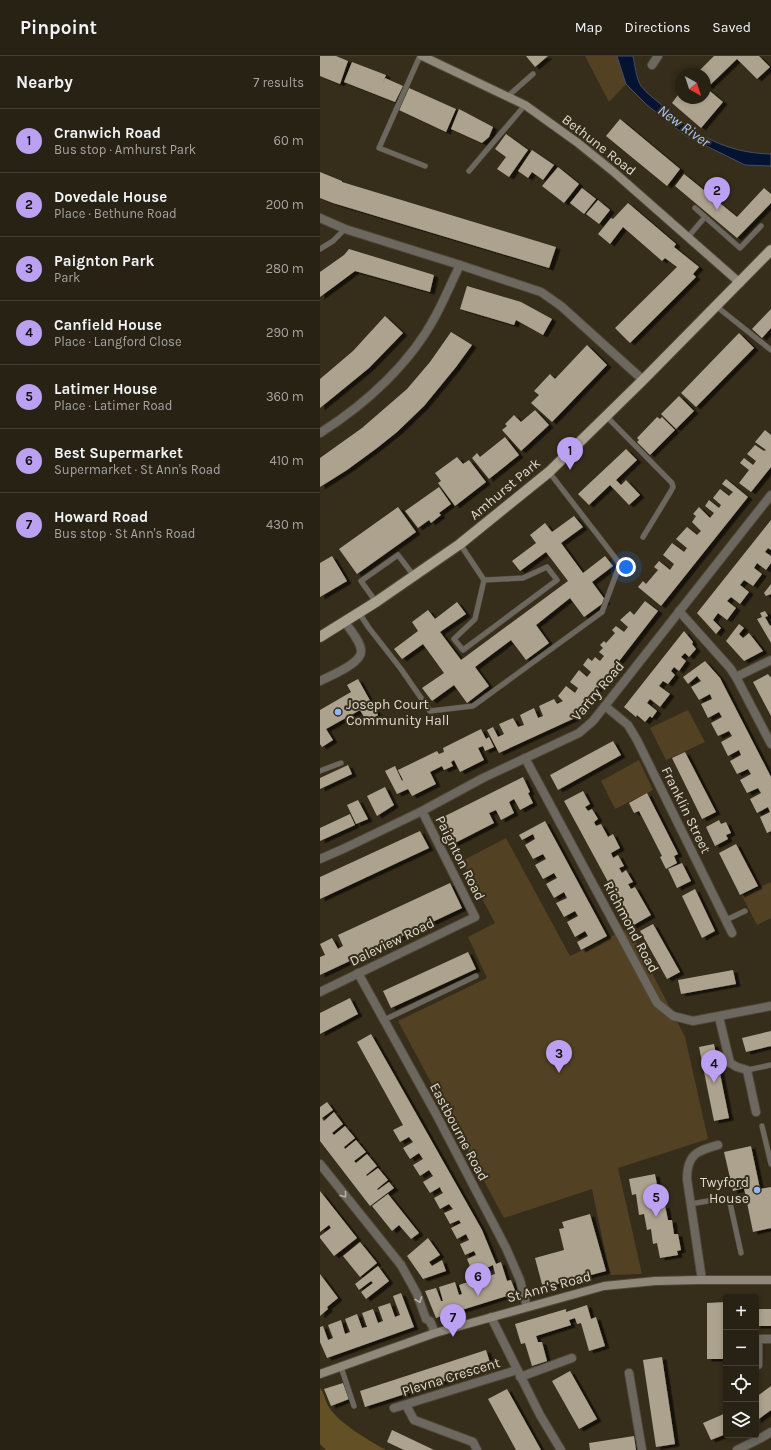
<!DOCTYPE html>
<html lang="en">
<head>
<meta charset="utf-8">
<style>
  body { margin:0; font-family:Karla,sans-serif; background:#302a1d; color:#f1f3f6 }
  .controls { position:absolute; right:12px; bottom:12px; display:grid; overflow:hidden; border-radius:4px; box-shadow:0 2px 6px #0003 }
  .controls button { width:36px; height:36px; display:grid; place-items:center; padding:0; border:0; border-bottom:1px solid #443f34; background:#282214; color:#f1f3f6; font:20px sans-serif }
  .compass { position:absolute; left:355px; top:12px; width:36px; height:36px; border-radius:50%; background:#282214; box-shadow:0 2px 6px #0003; rotate:141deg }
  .you { position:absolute; left:306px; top:511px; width:14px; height:14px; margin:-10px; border:3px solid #fff; border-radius:50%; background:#1a73e8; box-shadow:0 0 0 6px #1a73e833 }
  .badge { display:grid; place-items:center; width:26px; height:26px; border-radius:50%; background:#bca0f2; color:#111; font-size:13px; font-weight:700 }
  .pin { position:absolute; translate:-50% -33px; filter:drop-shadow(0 1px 2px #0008) }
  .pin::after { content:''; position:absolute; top:21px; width:14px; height:12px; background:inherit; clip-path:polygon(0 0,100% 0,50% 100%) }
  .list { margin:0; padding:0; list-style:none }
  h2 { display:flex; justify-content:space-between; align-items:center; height:52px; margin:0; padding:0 16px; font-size:17px }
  h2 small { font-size:13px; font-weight:400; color:#a5a4a0 }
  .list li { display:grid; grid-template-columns:26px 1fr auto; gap:12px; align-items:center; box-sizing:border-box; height:64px; padding:0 16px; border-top:1px solid #443f34 }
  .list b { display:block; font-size:15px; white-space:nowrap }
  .list p { margin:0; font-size:13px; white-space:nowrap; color:#a5a4a0 }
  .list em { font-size:13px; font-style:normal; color:#a5a4a0 }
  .icon { flex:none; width:22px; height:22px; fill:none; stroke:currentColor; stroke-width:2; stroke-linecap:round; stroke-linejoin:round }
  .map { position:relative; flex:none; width:451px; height:1394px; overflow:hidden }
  header { display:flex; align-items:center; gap:24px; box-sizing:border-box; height:56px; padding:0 20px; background:#282214; border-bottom:1px solid #443f34 }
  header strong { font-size:19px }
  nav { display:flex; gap:22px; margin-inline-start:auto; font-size:14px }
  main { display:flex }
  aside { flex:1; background:#282214 }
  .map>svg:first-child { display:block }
</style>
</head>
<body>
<header>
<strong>Pinpoint</strong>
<nav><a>Map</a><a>Directions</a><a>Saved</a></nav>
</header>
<main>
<aside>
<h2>Nearby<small>7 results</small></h2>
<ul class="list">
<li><span class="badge">1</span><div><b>Cranwich Road</b><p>Bus stop · Amhurst Park</p></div><em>60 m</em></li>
<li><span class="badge">2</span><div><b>Dovedale House</b><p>Place · Bethune Road</p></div><em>200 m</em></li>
<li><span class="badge">3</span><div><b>Paignton Park</b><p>Park</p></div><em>280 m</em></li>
<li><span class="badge">4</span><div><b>Canfield House</b><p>Place · Langford Close</p></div><em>290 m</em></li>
<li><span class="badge">5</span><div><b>Latimer House</b><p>Place · Latimer Road</p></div><em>360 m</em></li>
<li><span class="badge">6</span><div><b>Best Supermarket</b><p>Supermarket · St Ann's Road</p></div><em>410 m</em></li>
<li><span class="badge">7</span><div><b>Howard Road</b><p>Bus stop · St Ann's Road</p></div><em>430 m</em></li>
</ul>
</aside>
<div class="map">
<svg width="451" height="1394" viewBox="0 0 451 1394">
  <defs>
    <filter id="shadow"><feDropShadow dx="4.5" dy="2.5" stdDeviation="0" flood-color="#0009"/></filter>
  </defs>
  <rect width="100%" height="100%" fill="#362d1b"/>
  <g fill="#524223">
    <path d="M265,0H297L306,28L289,46Z"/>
    <path d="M368,654L385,686L346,704L330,672Z"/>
    <path d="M319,704L333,734L295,753L281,725Z"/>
    <path d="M186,782L250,900L309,872L365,981L388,1083L298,1112L322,1218L290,1219L272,1133L184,1162L78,965L167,922L148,881L175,867L142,805Z"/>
    <path d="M451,826V862L437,869L422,840Z"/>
  </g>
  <path fill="#645025" d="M0,1332C4,1336 5,1345 9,1351C17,1366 51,1386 66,1394H6L0,1388Z"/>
  <path fill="#041332" stroke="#464f61" d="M297,0H313C315,9 316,22 321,30C327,38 336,44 344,51C376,79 406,97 451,98V110L425,109L366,80L327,49L306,28Z"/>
  <g fill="#ada28d" filter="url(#shadow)">
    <path d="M0,0H16L28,5L20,28L0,20Z"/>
    <path d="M206,0H228L215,11Z"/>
    <path d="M394,0H439L450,11L437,23L417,3L388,31L385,28V18H376Z"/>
    <path d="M32,6L66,19L62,29L65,22L83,30L75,46L24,26Z"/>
    <path d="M385,31L403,46L381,72L352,47L361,35V42H385Z"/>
    <path d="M89,32L136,53L126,76L79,54Z"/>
    <path d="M139,53L173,71L169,81L162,87L131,73Z"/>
    <path d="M300,63L360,113L347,130L286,80Z"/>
    <path d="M186,78L208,94L189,121L177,113L186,101L175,93Z"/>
    <path d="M212,94L234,109L223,124L212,116L208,122L198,115Z"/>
    <path d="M238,111L259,128L244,147L222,130Z"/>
    <path d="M0,116L22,125V126L236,191L229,212L13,147L0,142Z"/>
    <path d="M364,118L417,161L444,132L451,138V147L417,182L355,130Z"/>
    <path d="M262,132L276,143L264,158L250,147Z"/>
    <path d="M278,144L290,154L279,168L266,158Z"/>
    <path d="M308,147L356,188L354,191L379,211L373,218L376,221L310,287L295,272L357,211L345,202L342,205L303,171L290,188L278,178L291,162L293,163Z"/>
    <path d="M29,193L114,219L110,236L35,215L0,241V216L24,199Z"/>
    <path d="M147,230L201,246L232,263L223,279L196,264L194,269L140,253Z"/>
    <path d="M451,253V272L442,282L432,273Z"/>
    <path d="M65,260L83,277L49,312L0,352V323L33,295Z"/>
    <path d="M131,276L152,289L136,311L104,350L77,376L57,392L27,414L0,431V402L42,372L87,333L110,306Z"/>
    <path d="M419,277L434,292L376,351L361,337Z"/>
    <path d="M267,289L287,309L232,366L211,347L219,339L214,335L230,318L235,323Z"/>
    <path d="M359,340L374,355L356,373L341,358Z"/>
    <path d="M215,354L229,369L201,395L182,374L187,370L185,368L194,359L201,366Z"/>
    <path d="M337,361L340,363L342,361L355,374L330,399L317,386L319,384L317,382Z"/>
    <path d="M445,374L451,379V411L431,436L419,427L429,414L420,407L424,402L433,409L436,405L427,398L435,389L444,395L446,394L435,386Z"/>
    <path d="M185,381L199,399L169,423L152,402L157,397L160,401Z"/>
    <path d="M306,393L317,404L296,424L301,429L306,424L320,439L309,449L290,429L269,449L258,438Z"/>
    <path d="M137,401L143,408L149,404L166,426L135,450L118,427L121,425L115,417Z"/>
    <path d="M406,423L428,441L341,550L318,531L323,525L326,528L338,514L334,511L339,505L350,514L354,508L343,499L352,487L364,496L367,492L356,483L367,471L377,479L381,475L372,466L376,460L373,458L379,451L390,462L394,457L385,450L389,444L399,452L401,449L393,442L400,433L409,440L413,436L402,428Z"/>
    <path d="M119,431L131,448L119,457L121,459L111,467L109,464L98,472L85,455Z"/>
    <path d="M78,451L96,476L37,518L19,493Z"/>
    <path d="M254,460L263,471L241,487L263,517L285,500L293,510L272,526L286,545L264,561L250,542L216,569L229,587L206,604L191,584L155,611L169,630L147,647L134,629L112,645L102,632L124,617L103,588L82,603L74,593L98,575L92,566L108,554L115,563L137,546L146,558L120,576L141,604L248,525L226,496L200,515L192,505L216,487L210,479L225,467L232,476Z"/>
    <path d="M451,464V494L448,492L445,496L451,500V507L446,514L437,507L434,512L442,518L433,530L424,524L420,529L429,536L420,548L411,541L407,545L416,552L407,564L398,557L393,564L401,572L396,578L377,557Z"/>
    <path d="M12,500L27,525L0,541V507Z"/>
    <path d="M451,528V538L446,540L444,537Z"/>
    <path d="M325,545L338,555L255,662L179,697L167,674L173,671L178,681L184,678L179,668L193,662L198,671L204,669L200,659L214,652L218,662L223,660L219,650L234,643L237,648L243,645L238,640L246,630L255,637L258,632L250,626L259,614L267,621L271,616L263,609L268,602L272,605L275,601L280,605L284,600L279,596L283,592L280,589L284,585L286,587L295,577L292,574L296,570L304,576L308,571L300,564L310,555L314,559Z"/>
    <path d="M445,555L448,560L445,561L450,570L451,569V587L437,563L442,561L440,557Z"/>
    <path d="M419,568L424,572L419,578L423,582L429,577L443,595L424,605L406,585Z"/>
    <path d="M364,575L373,586L372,588L376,593L369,601L365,597L361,601L366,605L359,615L354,611L351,615L355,619L348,628L343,625L339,630L350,638L340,651L330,643L327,647L337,655L332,662L330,660L325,666L317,659L316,661L304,651Z"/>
    <path d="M385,605L400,622L451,721V775L447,777L440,761L450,756L448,751L437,757L430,743L441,737L438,732L427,737L420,724L431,718L428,713L417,718L410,705L421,699L419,694L408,700L401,686L412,680L409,675L398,680L391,667L402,661L399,656L388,662L381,648L392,643L390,638L379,644L371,631L381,625L377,620L368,628L363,621Z"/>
    <path d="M448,618L450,621L451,620V660L433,626Z"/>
    <path d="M38,623L58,659L47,666L40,654L6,673L13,684L2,691L0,688V654L31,636L27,629Z"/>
    <path d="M161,673L166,683L169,681L174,691L165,695L163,690L158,692L164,704L140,716L134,704L131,706L133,710L124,714L122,710L110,716L116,728L92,740L88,733L77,738L65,715L75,710L82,725L83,724L78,714L117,695L119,698L124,696L123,692Z"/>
    <path d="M293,685L301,699L238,734L230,719Z"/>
    <path d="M365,696L396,756L382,763L352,702Z"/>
    <path d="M28,709L32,718L0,733V722Z"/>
    <path d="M203,721L210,736L208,737L213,747L200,754L194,743L189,746L194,757L181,764L176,754L169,757L174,767L133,788L119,763Z"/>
    <path d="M65,731L74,749L57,760L47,740Z"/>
    <path d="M263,735L270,748L265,751L268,755L272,753L278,763L274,766L276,770L281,768L288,781L293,778L300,792L291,797L293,802L298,799L304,810L299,812L302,817L306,814L313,826L308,828L311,833L315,831L331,859L312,870L244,745Z"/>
    <path d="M327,737L358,798L354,800L357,807L346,813L340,801L342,800L319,755L314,757L309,747Z"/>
    <path d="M38,744L48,763L36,768L27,749Z"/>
    <path d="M30,758L35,769L0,785V772Z"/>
    <path d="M399,764L401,768L406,766L411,777L406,779L408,783L395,790L386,771Z"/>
    <path d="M225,765L287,880L261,894L257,886L268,880L265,875L255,881L247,866L258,860L255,855L244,861L236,847L247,842L244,836L234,842L226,828L237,822L234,817L223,823L215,809L226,803L223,798L213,803L205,789L215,783L213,778L202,784L199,779Z"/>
    <path d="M100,775L109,792L0,843V821Z"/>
    <path d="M416,788L438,830L420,839L399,797Z"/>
    <path d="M362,807L371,825L357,832L348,813Z"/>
    <path d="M130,827L142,852L0,919V901L5,899L0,888L12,882L18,893L21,891L23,890L18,879Z"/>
    <path d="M375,833L395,875L382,882L362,840Z"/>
    <path d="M333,868L360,916L347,923L320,875Z"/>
    <path d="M148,896L156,913L71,952L63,935Z"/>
    <path d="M413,914L416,928L361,938L358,924Z"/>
    <path d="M30,942L38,958L0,978V957Z"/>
    <path d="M451,975V990L426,996L422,982Z"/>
    <path d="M51,978L162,1174L176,1208L181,1206L187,1225L191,1224L196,1237L116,1262L105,1235L116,1232L121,1245H123L119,1231L135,1226L139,1239L142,1238L139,1229L148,1226L147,1222L157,1219L158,1223L175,1218L173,1209L162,1214L161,1211L152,1215L147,1203L156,1199L154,1195L145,1199L140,1188L149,1184L146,1178L137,1183L131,1172L141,1167L139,1164L130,1168L124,1157L133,1153L129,1148L120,1153L114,1142L123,1137L121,1134L120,1131L110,1137L103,1126L113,1120L109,1114L100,1120L93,1109L103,1103L99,1097L90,1103L83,1092L93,1086L89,1081L80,1086L73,1074L83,1069L37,986Z"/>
    <path d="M394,988L409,1062L394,1065L379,991Z"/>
    <path d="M7,1046L13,1054L2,1062L4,1065L14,1056L23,1068L12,1077L14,1079L25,1070L35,1082L24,1091L25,1093L36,1084L46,1096L34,1105L36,1107L47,1098L57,1110L46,1119L47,1120L58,1112L68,1124L57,1133L58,1134L69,1126L74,1132L50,1150L0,1085V1051Z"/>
    <path d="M431,1090L440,1133L451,1131V1172L433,1176L424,1132L413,1135L404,1096Z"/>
    <path d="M335,1118L341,1150L345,1149L348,1164H352L354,1178H358L361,1194L357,1195L358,1199L340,1202L337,1187L333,1188L331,1173L327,1174L324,1158L319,1159L316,1138L312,1139L309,1123Z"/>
    <path d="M0,1135L37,1182L14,1200L0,1182V1180L11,1172L9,1169L0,1176Z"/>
    <path d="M68,1138L99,1177L91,1183L79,1169L72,1175L52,1150Z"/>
    <path d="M270,1158L286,1215L223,1232L215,1202L244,1194L239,1173L244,1172L242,1166Z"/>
    <path d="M108,1182L120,1199L109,1206L112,1210L122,1204L126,1215L103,1223L87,1200Z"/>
    <path d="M40,1186L57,1207L40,1221L23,1200Z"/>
    <path d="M58,1210L69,1225L46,1243L41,1236L53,1227L51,1225L39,1234L35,1228Z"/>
    <path d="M0,1218L18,1242L7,1251L8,1253L0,1260Z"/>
    <path d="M81,1237L94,1271L7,1302L0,1286V1271L3,1270L8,1284L13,1282L8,1269L21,1264L25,1278L30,1276L25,1263L37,1258L42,1272L47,1271L42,1257L53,1253L58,1267L63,1265L58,1251L70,1247L75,1261L80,1259L73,1240Z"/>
    <path d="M406,1246V1303H387V1247Z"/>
    <path d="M267,1249L271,1263L276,1261L285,1290L269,1295L261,1267L257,1268L255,1262L249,1264L251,1269L216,1280L218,1286H222L227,1305L212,1310L205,1287L201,1288L195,1268L246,1253V1256Z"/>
    <rect x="436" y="1253" width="15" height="17"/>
    <path d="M166,1294L171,1310L45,1351L40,1335Z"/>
    <path d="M342,1301L355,1388L336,1391L323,1304Z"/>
    <path d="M250,1315L277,1363L259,1373L232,1325Z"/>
    <path d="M23,1327L29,1343L11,1350L4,1333Z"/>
    <path d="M451,1330V1354L436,1365V1341Z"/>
    <path d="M187,1333L221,1394H196L168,1343Z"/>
    <path d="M406,1357V1378L391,1384L383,1367Z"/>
    <path d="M72,1374L114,1394H84L67,1386Z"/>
    <path d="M314,1380L316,1394H270L269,1387Z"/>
  </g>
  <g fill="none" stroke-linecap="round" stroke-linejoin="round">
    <g stroke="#514938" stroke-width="6">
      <g id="lane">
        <path d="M100,0L59,92L105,110"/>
        <path d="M188,40L213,18"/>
        <path d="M149,115L205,49"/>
        <path d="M375,152L420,192L441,170"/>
        <path d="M368,181L385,161"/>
        <path d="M0,193L13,185L25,173"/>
        <path d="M396,250L451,294"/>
        <path d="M286,360L352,427L353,431L351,435L323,481"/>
        <path d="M140,488L164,524L203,522L227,511L237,524L143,594L134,583L155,563L164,524"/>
        <path d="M56,546L41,525L78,499L94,520"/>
        <path d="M39,557L49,572L81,613L110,655L153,650L282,556L300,508L229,416"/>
        <path d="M0,715L21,707"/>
        <path d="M406,864L425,855"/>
        <path d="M64,964L156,920"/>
        <path d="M427,1014L451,1009"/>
        <path d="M442,1070L451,1108"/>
        <path d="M370,1148L406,1142L410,1147L421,1197"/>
        <path d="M21,1311L34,1350"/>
      </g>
    </g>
    <g stroke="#514938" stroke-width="10">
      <g id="street">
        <path d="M332,9L338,0"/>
        <path d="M0,162L25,173L140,209L221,236L241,250L323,324"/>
        <path d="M0,377C46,348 91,307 116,259C125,242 132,225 140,209"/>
        <path d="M359,555L410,612L416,621L451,688"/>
        <path d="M416,621L451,604"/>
        <path d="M0,625C10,620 43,607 41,594C40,584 30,574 25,566"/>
        <path d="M285,650L308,669L317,684L412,877"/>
        <path d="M205,702L337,947L353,960L373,965L451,950"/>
        <path d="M0,803L23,793L102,755L163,722L259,677L273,665L451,439"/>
        <path d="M38,917L116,1058L186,1192L200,1224L207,1251"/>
        <path d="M0,936L155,861L102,755"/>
        <path d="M399,961L410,1007L417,1011L427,1014L436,1056"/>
        <path d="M0,1108L81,1209L97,1238L106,1263L110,1265L115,1277"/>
        <path d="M382,1224L367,1123C367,1098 377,1095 398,1089"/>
        <path d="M171,1261L220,1359L241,1394"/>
        <path d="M438,1309V1283H451"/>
        <path d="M309,1317L322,1394"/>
        <path d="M200,1321L252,1302"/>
        <path d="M86,1349L94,1364L153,1386L157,1394"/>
        <path d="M74,1352L197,1314"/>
        <path d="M417,1394L441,1382L451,1376"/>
      </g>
    </g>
    <g stroke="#514938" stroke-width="10">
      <g id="secondary">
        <path d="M102,0L205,49L258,87L295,117L420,227"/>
        <path d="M0,1318L115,1277L284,1230L335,1225L378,1224H451"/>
      </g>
    </g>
    <g stroke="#514938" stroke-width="12">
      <path id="primary" d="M0,581L56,546L140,488L229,416L323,324L451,194"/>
    </g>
    <use href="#lane" stroke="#6d685f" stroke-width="5"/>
    <use href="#street" stroke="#6d685f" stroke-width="8"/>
    <use href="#secondary" stroke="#90897b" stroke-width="8"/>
    <use href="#primary" stroke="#aba18f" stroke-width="10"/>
  </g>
  <defs><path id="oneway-chevron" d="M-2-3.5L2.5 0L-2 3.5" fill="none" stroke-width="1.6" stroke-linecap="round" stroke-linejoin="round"/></defs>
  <g stroke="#b7b2a8">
    <use href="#oneway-chevron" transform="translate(24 1139) rotate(52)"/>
    <use href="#oneway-chevron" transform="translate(99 1244) rotate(69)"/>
  </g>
  <g fill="#90b8fd" stroke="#362d1b" stroke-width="1.5">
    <circle cx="18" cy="656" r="4"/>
    <circle cx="437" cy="1134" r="4"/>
  </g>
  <g text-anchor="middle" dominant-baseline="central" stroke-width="4" stroke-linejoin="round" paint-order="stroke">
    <g font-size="14" fill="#dfdacf" stroke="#362d1b">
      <text transform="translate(279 89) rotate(38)">Bethune Road</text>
      <text transform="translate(185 433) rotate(-40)">Amhurst Park</text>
      <text transform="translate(278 635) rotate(-50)">Vartry Road</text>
      <text transform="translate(366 754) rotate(64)">Franklin Street</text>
      <text transform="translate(140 802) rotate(63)">Paignton Road</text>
      <text transform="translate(311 871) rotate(62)">Richmond Road</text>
      <text transform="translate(72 886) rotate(-26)">Daleview Road</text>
      <text transform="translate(139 1076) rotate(62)">Eastbourne Road</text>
      <text transform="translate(229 1231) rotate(-15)">St Ann's Road</text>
      <text transform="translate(131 1321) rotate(-17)">Plevna Crescent</text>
    </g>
    <g font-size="14" fill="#dfdacf" stroke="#362d1b" text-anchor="start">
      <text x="26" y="648">Joseph Court<tspan x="26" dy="16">Community Hall</tspan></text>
      <text x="429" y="1126" text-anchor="end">Twyford<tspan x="429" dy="16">House</tspan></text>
    </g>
    <g font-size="15" font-style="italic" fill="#aac6f7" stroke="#362d1b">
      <text transform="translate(364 70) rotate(36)">New River</text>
    </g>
  </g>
</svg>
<div class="controls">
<button>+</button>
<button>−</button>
<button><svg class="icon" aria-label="locate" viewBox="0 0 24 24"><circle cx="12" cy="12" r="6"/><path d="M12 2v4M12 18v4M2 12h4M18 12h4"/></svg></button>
<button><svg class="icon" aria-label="layers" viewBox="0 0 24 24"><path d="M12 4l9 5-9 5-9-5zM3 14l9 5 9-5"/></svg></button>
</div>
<svg class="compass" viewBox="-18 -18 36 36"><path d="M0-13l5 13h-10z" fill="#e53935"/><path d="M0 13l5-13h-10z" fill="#a5a4a0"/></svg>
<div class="you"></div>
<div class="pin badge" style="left:250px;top:414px">1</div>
<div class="pin badge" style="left:397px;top:154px">2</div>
<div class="pin badge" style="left:239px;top:1017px">3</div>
<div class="pin badge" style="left:394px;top:1027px">4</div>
<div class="pin badge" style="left:336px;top:1161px">5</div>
<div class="pin badge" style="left:158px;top:1240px">6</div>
<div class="pin badge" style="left:133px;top:1281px">7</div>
</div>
</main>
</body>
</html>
